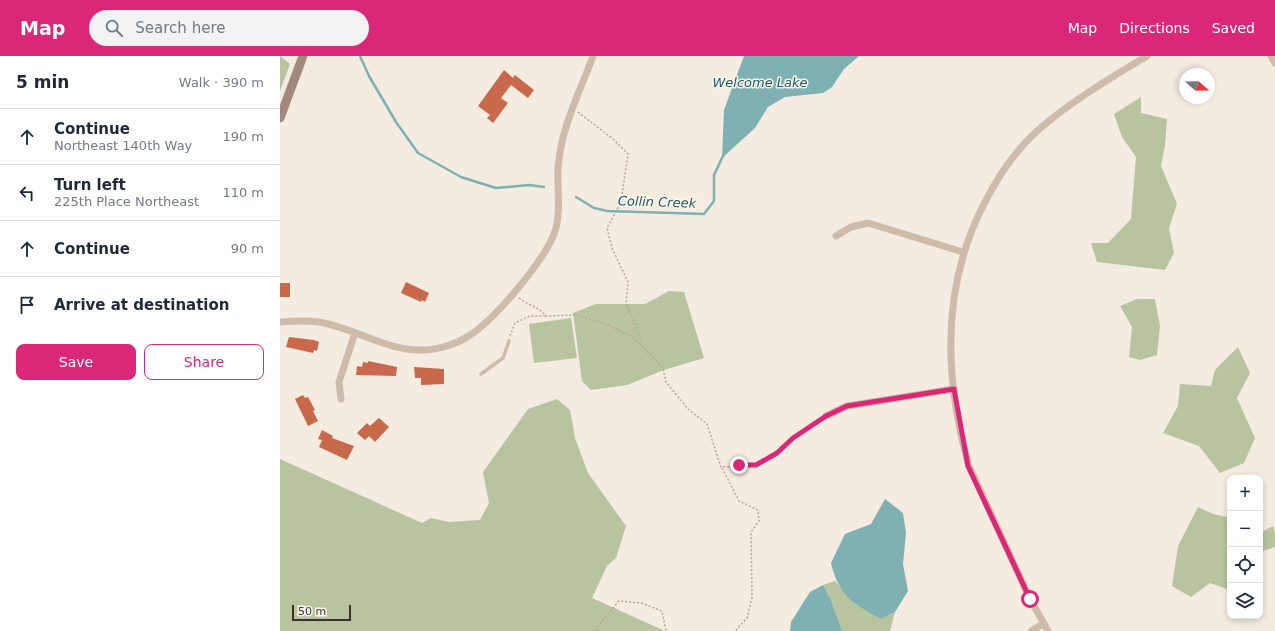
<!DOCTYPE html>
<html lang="en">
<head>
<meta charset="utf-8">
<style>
  body { margin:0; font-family:"DejaVu Sans",sans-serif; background:#f2f2f3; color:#1f2937 }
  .controls { position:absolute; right:12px; bottom:12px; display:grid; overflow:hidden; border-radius:8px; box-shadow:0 2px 6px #0003 }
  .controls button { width:36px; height:36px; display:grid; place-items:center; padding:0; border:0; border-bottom:1px solid #e0e1e3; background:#fff; color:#1f2937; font:20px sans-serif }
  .compass { position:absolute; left:899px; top:12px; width:36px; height:36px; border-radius:50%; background:#fff; box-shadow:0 2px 6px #0003; rotate:110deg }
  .scale { position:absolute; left:12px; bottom:10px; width:59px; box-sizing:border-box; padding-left:4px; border:2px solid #3b302b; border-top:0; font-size:11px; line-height:14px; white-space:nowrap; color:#3b302b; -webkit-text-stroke:3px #fbf5ee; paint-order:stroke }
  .stop { position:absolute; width:12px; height:12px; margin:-9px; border:3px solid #db2777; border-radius:50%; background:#fff }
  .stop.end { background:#db2777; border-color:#fff; box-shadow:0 1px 4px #0008 }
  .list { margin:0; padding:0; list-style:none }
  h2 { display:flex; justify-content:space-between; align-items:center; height:52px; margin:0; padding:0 16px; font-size:17px }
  h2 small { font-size:13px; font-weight:400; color:#747a83 }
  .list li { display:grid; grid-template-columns:26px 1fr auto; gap:12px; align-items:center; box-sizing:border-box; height:56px; padding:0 16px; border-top:1px solid #e0e1e3 }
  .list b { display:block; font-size:15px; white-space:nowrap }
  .list p { margin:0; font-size:13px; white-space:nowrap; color:#747a83 }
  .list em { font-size:13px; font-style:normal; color:#747a83 }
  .actions { display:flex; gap:8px; padding:12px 16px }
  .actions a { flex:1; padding:9px 0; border:1px solid #db2777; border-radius:8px; text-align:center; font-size:14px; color:#db2777 }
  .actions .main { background:#db2777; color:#fff }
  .icon { flex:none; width:22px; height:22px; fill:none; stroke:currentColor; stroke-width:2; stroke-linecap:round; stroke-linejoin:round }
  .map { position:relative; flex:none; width:995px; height:575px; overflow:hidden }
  header { display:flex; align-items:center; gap:24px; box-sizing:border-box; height:56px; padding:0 20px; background:#db2777; color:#fff }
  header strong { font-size:19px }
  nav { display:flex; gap:22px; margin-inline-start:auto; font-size:14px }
  .search { width:280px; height:36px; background:#f2f2f3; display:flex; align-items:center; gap:10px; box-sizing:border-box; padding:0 14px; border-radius:22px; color:#747a83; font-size:15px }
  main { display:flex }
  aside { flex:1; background:#fff }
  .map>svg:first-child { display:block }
</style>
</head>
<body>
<header>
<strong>Map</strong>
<div class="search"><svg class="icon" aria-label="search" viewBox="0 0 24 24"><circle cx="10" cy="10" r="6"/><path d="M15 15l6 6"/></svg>Search here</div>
<nav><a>Map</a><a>Directions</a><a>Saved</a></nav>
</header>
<main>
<aside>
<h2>5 min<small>Walk · 390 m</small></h2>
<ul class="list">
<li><svg class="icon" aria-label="ahead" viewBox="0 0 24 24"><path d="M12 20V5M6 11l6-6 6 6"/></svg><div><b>Continue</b><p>Northeast 140th Way</p></div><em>190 m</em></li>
<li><svg class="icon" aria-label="left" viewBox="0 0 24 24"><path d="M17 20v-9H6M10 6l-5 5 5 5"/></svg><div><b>Turn left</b><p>225th Place Northeast</p></div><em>110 m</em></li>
<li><svg class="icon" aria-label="ahead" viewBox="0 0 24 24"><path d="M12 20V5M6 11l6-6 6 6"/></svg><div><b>Continue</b></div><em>90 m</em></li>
<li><svg class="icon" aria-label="arrive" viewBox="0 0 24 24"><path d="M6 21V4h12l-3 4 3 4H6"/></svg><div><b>Arrive at destination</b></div></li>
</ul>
<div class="actions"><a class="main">Save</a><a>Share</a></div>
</aside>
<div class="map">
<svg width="995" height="575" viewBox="0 0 995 575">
  <rect width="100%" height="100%" fill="#f4ebe1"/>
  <g fill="#b8c4a0">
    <path d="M0,0L10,8L0,35Z"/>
    <path d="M861,41V57L887,63L885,89L881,110L897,148L889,172L894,197L885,214L817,206L811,187H828L851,163L856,101L842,81L834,58Z"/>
    <path d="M389,235L404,236L424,302L384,314L347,329L311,334L302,325L293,257L316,248H365Z"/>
    <path d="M857,243H875L880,270L877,299L860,304L849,301L852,271L840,250Z"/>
    <path d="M291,262L297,302L254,307L249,268Z"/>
    <path d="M958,291L970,317L957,342L975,382L964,407L940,417L919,390L883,377L898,350L900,328L931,330L935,314Z"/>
    <path d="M277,343L290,354L295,382L308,417L346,470L336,502L327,510L312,542L385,575H0V403L142,467L151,462L169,466L200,464L209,447L203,416L248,353Z"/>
    <path d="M918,451L933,458L950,462V534L930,527L911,541L892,530L898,490Z"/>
    <path d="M993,470L995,476V491L983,495L980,498V477Z"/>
    <path d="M555,525L575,548L601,563L615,556L610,575H562L551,544L543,529Z"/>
  </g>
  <g fill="#7fb0b2">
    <path d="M464,0H579L564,13L552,31L543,37L505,41L488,51L475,72L442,102L444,54Z"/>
    <path d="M605,443L623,457L626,477L623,508L628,535L615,556L601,563C573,548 559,540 551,507L565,478L591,468Z"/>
    <path d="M543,529L551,544L562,575H510L511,566L530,536Z"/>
  </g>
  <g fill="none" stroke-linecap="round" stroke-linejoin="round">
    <g stroke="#7fb0b2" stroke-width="2.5">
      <path d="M80,0L89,20L116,66L138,97L181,121L216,132L249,129L264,131"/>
      <path d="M296,141L314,152L327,155L424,158L434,145V119L443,100"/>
    </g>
  </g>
  <g fill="#c8694b">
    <path d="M224,14L233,22L235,19L254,34L248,42L231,29L221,42L228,47L213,67L207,62L210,59L198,50Z"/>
    <path d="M126,226L149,237L145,246L142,244L141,246L121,237Z"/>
    <rect x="0" y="227" width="10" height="14"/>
    <path d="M9,281L34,284L39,286L37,295L34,294L33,297L6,291Z"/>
    <path d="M88,305L117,311L116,320L76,319L77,310L82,311L83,306L88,307Z"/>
    <path d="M134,311L164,313V328L141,329V322H135Z"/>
    <path d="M23,339L25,342L28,341L35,354L33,355L38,365L28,370L15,343Z"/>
    <path d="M99,362L109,371L95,386L89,380L85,384L77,377L87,367L90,370Z"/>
    <path d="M42,374L53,380L52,382L74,390L67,404L39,391L42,384L38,383Z"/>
  </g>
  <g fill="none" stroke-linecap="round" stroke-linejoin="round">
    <g stroke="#b9a596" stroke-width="1.5" stroke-dasharray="2 2" stroke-linecap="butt">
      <path d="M298,56L333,83L348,98L341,146L327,172L332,192L348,226L346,247L363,289"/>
      <path d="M239,242C248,249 259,251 266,260L296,259L326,268L353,281L383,312L386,326L408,353L427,368L441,411L477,409L497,397L513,382L540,364"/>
      <path d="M230,280L235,267L250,260H266"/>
      <path d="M442,412L459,445L478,454L479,465L471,476L472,542L467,562L455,575"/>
      <path d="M317,575L318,570L339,545L361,547L382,555L386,575"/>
    </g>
    <path stroke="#cdbbac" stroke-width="3.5" d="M201,318L223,302L229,285"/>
    <g stroke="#cdbbac" stroke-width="7">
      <path d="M991,0L995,7"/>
      <path d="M556,180L571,171L588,167L683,196"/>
      <path d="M0,266C12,265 27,264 39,266C76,272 106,296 147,294C160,293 176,288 187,281C213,266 263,206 274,178C283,154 275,128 279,103C283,68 301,33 313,0"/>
      <path d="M61,343L59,326L75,277"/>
      <path d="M546,360L567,350L674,333"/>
      <path d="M751,575L763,568"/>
      <path d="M768,575L750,543L689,410C664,322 661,231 704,148C717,122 735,95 757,75C790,46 829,23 867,0"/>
    </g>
    <path stroke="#a18a7d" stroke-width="9" d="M0,62L23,0"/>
  </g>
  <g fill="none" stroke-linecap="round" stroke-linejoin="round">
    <path stroke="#db2777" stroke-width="5" d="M459,409H476L497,397L513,382L546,360L567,350L674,333L688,410L750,543"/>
  </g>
  <g text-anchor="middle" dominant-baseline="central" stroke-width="3" stroke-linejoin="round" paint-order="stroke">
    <g font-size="13" font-style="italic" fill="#1f5a5e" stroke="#fbf5ee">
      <text x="480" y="26">Welcome Lake</text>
      <text transform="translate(377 146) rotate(2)">Collin Creek</text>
    </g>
  </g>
</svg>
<div class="controls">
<button>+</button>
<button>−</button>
<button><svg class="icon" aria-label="locate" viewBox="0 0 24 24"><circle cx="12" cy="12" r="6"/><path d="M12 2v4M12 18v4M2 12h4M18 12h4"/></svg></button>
<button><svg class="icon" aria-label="layers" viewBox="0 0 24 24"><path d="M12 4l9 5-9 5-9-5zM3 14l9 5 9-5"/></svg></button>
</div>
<svg class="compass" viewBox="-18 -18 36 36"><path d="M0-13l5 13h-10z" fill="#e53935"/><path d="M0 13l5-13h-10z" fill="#747a83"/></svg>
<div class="scale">50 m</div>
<div class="stop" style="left:750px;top:543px"></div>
<div class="stop end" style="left:459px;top:409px"></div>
</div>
</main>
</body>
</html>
